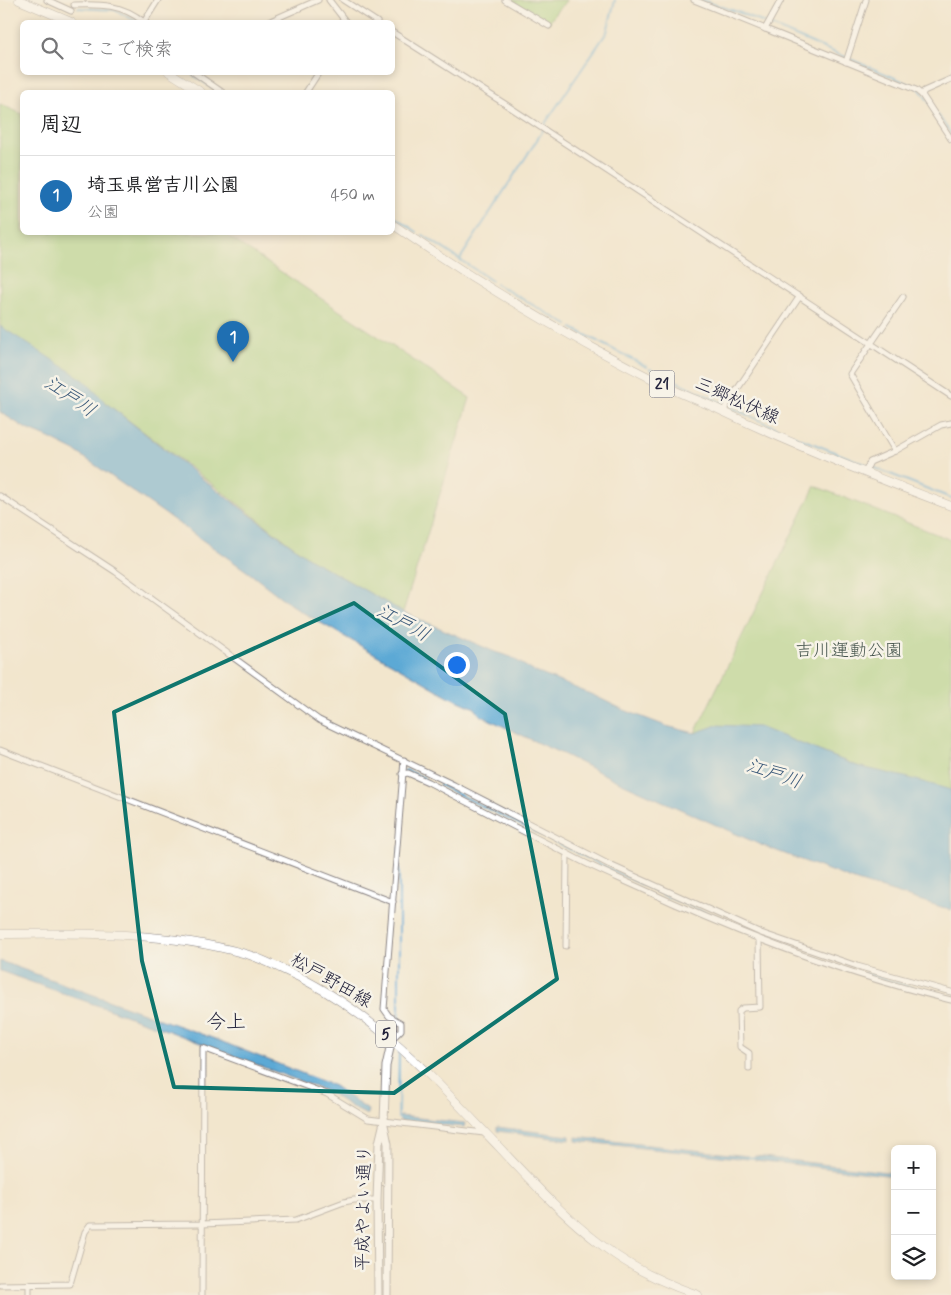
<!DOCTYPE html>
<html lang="ja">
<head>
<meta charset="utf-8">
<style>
  body { margin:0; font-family:Mynerve,"Klee One",sans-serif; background:#f2f2f2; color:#202124 }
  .controls { position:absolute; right:15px; bottom:15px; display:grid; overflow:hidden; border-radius:8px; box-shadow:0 2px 8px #0003 }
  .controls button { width:45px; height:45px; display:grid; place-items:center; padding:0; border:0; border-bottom:1px solid #e0e0e0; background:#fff; color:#202124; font:25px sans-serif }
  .you { position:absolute; left:456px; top:664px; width:18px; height:18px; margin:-12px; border:4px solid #fff; border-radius:50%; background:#1a73e8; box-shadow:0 0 0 8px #1a73e833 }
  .badge { display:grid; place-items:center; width:32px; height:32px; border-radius:50%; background:#1f6fb2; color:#fff; font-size:16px; font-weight:700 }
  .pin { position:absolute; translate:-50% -41px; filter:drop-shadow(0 1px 2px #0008) }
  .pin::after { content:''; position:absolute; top:26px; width:18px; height:15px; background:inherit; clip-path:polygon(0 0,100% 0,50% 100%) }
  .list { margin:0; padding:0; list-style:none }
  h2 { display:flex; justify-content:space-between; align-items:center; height:65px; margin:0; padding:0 20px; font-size:21px }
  h2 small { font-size:16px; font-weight:400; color:#757577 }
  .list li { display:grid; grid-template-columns:32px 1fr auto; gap:15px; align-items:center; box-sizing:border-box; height:80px; padding:0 20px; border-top:1px solid #e0e0e0 }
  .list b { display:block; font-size:19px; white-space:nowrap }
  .list p { margin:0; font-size:16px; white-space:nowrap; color:#757577 }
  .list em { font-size:16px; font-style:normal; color:#757577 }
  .icon { flex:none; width:28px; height:28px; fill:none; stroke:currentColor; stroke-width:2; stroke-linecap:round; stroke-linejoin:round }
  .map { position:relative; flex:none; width:951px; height:1295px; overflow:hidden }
  .search { position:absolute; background:#fff; box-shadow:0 2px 8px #0003; left:20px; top:20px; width:375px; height:55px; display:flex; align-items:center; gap:12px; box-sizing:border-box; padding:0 18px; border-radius:8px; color:#757577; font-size:19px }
  .panel { position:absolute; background:#fff; box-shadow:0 2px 8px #0003; left:20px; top:90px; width:375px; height:145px; border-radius:8px }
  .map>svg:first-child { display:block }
</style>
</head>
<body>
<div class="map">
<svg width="951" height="1295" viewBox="0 0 951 1295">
  <rect width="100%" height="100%" fill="#f7f3e8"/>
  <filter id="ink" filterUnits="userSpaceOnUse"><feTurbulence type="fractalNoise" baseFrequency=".02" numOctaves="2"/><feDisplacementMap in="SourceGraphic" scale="10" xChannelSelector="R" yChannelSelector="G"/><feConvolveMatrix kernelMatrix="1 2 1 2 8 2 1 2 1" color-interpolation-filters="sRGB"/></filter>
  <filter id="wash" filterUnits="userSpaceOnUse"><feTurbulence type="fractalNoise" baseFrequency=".0096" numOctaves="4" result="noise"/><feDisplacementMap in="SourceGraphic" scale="20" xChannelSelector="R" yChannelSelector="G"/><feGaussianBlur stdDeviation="1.12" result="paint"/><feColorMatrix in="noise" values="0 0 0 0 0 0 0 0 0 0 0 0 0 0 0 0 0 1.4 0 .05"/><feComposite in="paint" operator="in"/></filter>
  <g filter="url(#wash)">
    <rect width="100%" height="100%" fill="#f2e6cd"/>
    <g fill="#a2d17f" stroke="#627a5d">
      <path d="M511,0H567L556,12L549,23Z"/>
      <path d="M0,104L22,114V232L223,233L470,398L403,612L310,559L106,403L0,327Z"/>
      <path d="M815,486L951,540V794L857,766L789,739L695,733Z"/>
    </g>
    <g fill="#5ca9d5" stroke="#3f6688">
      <path d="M0,326L84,380L106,403L214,488L310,559L403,612L495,652L511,657L533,671L593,695L624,710L666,726L695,733L717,725L759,727L857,766L909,778L951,790V910L857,881L761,845L615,780L565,755L540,744L480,715L475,708L450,697L295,608L248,572L75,451L49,438L25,428L0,412Z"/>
      <path d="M0,961L215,1039L334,1086L368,1110L367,1115L355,1109L328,1092L161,1028L0,971Z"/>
      <path d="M400,1116L465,1123L464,1127L400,1121Z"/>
      <path d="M497,1127L570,1136V1140L497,1131Z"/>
      <path d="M576,1137L748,1156V1159L576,1141Z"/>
      <path d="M755,1156L895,1173V1176L755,1160Z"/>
    </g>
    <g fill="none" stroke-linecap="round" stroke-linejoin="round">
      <g stroke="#5ca9d5" stroke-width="2">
        <path d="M701,0L738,12L919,88L931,105"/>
        <path d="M78,8L115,10L138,22"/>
        <path d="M189,72L211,87"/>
        <path d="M938,115L951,134"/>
        <path d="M392,215L417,232"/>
        <path d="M423,235L492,281"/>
        <path d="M460,259L542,132L546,122L607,32L615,0"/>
        <path d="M496,284L568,325"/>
        <path d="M572,328L647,367"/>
        <path d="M650,369L725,404"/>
        <path d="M730,407L799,438L951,498"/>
        <path d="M404,772L406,770L424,778"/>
        <path d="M440,785L622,875L670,898L794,949"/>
        <path d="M864,973L917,989"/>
        <path d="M399,1020V847"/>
        <path d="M399,1050L398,1118L402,1119"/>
        <path d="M746,1157L756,1158"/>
      </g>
    </g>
  </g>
  <g filter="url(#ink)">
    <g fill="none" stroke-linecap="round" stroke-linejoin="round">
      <g stroke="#8a8484" stroke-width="7">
        <g id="street">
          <path d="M47,0L71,11"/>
          <path d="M329,0L346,22"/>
          <path d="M343,0L377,22"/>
          <path d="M505,0L549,26"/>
          <path d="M694,0L916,90L922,95L951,139"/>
          <path d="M74,5C101,4 122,4 144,22"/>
          <path d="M144,22L158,0"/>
          <path d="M268,22L318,0"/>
          <path d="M765,29L781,0"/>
          <path d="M392,32L505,104L951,396"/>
          <path d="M846,62L866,0"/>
          <path d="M193,72L222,92"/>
          <path d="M306,92L319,72"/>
          <path d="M922,95L924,91L951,79"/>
          <path d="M724,411L726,406L800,296"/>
          <path d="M895,451L850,374L903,297"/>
          <path d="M865,472L870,462L895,451L941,425L951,423"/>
          <path d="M0,496L116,572L319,720L454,785L612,866L761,933L857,966L951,992"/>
          <path d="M0,750L393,902"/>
          <path d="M402,774L408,773L428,782C474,806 520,830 566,853C589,866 614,876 638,887C739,934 843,974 951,1000"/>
          <path d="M566,946L567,854"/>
          <path d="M392,1039L401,1030V1023L389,1016L384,1009L404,760"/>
          <path d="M749,1069V1053L740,1047L739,1011L743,1008L760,1007L759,939"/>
          <path d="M0,1285L70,1284L85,1232L90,1225L202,1224L296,1220L344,1202L354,1200H377"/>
          <path d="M29,1295V1284"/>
          <path d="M202,1295L203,1048L327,1094L368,1119L484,1133"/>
        </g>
      </g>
      <g stroke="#8a8484" stroke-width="9">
        <g id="secondary">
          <path d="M384,1125L388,1144L387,1295"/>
          <path d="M378,1295L377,1200L379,1143L384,1122L386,1066L392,1039"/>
        </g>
      </g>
      <g stroke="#8a8484" stroke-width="9">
        <g id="primary">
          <path d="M19,0L71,22"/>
          <path d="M169,72L201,92"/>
          <path d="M392,224C482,286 575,341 672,389C689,398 707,403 724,412C798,447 874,477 951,506"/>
          <path d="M0,934C83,933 165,931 246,954C257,957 269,963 280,968C369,1006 433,1078 499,1147C532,1182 564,1217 603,1246C630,1267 666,1284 698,1295"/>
        </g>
      </g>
      <use href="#street" stroke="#fff" stroke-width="5"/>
      <use href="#secondary" stroke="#fff" stroke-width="7"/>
      <use href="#primary" stroke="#fff" stroke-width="8"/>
    </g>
  </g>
  <path d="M0 0H951V1295H0ZM354,603L505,714L557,979L394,1093L174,1087L142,961L114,712Z" fill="#f2e6cd" fill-opacity=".55" fill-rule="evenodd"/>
  <path fill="none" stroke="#0f766e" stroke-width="4" stroke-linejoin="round" d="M354,603L505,714L557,979L394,1093L174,1087L142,961L114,712Z"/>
  <g text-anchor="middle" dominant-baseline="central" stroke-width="5" stroke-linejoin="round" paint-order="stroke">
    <g fill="#f7f3e8" stroke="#62616f" stroke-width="1">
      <rect x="649.5" y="370.5" width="25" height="27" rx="4"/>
      <rect x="376" y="1020.5" width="20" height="27" rx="4"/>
    </g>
    <g font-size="16" font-weight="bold" fill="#22223b">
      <text x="662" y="384">21</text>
      <text x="386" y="1034">5</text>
    </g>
    <g font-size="18" fill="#22223b" stroke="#f7f3e8">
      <text transform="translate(737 401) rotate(24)">三郷松伏線</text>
      <text transform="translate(331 981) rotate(30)">松戸野田線</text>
      <text transform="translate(364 1208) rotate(-89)">平成やよい通り</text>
    </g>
    <g font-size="18" fill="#48574f" stroke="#f7f3e8">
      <text x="849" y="651">吉川運動公園</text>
    </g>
    <g font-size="19" font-style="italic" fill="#395879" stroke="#f7f3e8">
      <text transform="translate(70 397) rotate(34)">江戸川</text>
      <text transform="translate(403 623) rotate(29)">江戸川</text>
      <text transform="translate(774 774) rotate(19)">江戸川</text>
    </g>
    <g font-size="20" fill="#22223b" stroke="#f7f3e8">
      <text x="226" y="1022">今上</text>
    </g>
  </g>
</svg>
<div class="controls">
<button>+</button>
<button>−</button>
<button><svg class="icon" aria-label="layers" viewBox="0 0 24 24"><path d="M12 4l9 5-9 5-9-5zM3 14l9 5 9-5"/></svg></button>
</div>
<div class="you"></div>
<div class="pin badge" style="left:233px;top:362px">1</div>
<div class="search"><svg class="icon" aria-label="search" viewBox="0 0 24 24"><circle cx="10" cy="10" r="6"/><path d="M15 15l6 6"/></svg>ここで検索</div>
<section class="panel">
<h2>周辺<small></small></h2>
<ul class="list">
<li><span class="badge">1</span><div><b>埼玉県営吉川公園</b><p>公園</p></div><em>450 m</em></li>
</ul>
</section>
</div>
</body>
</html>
